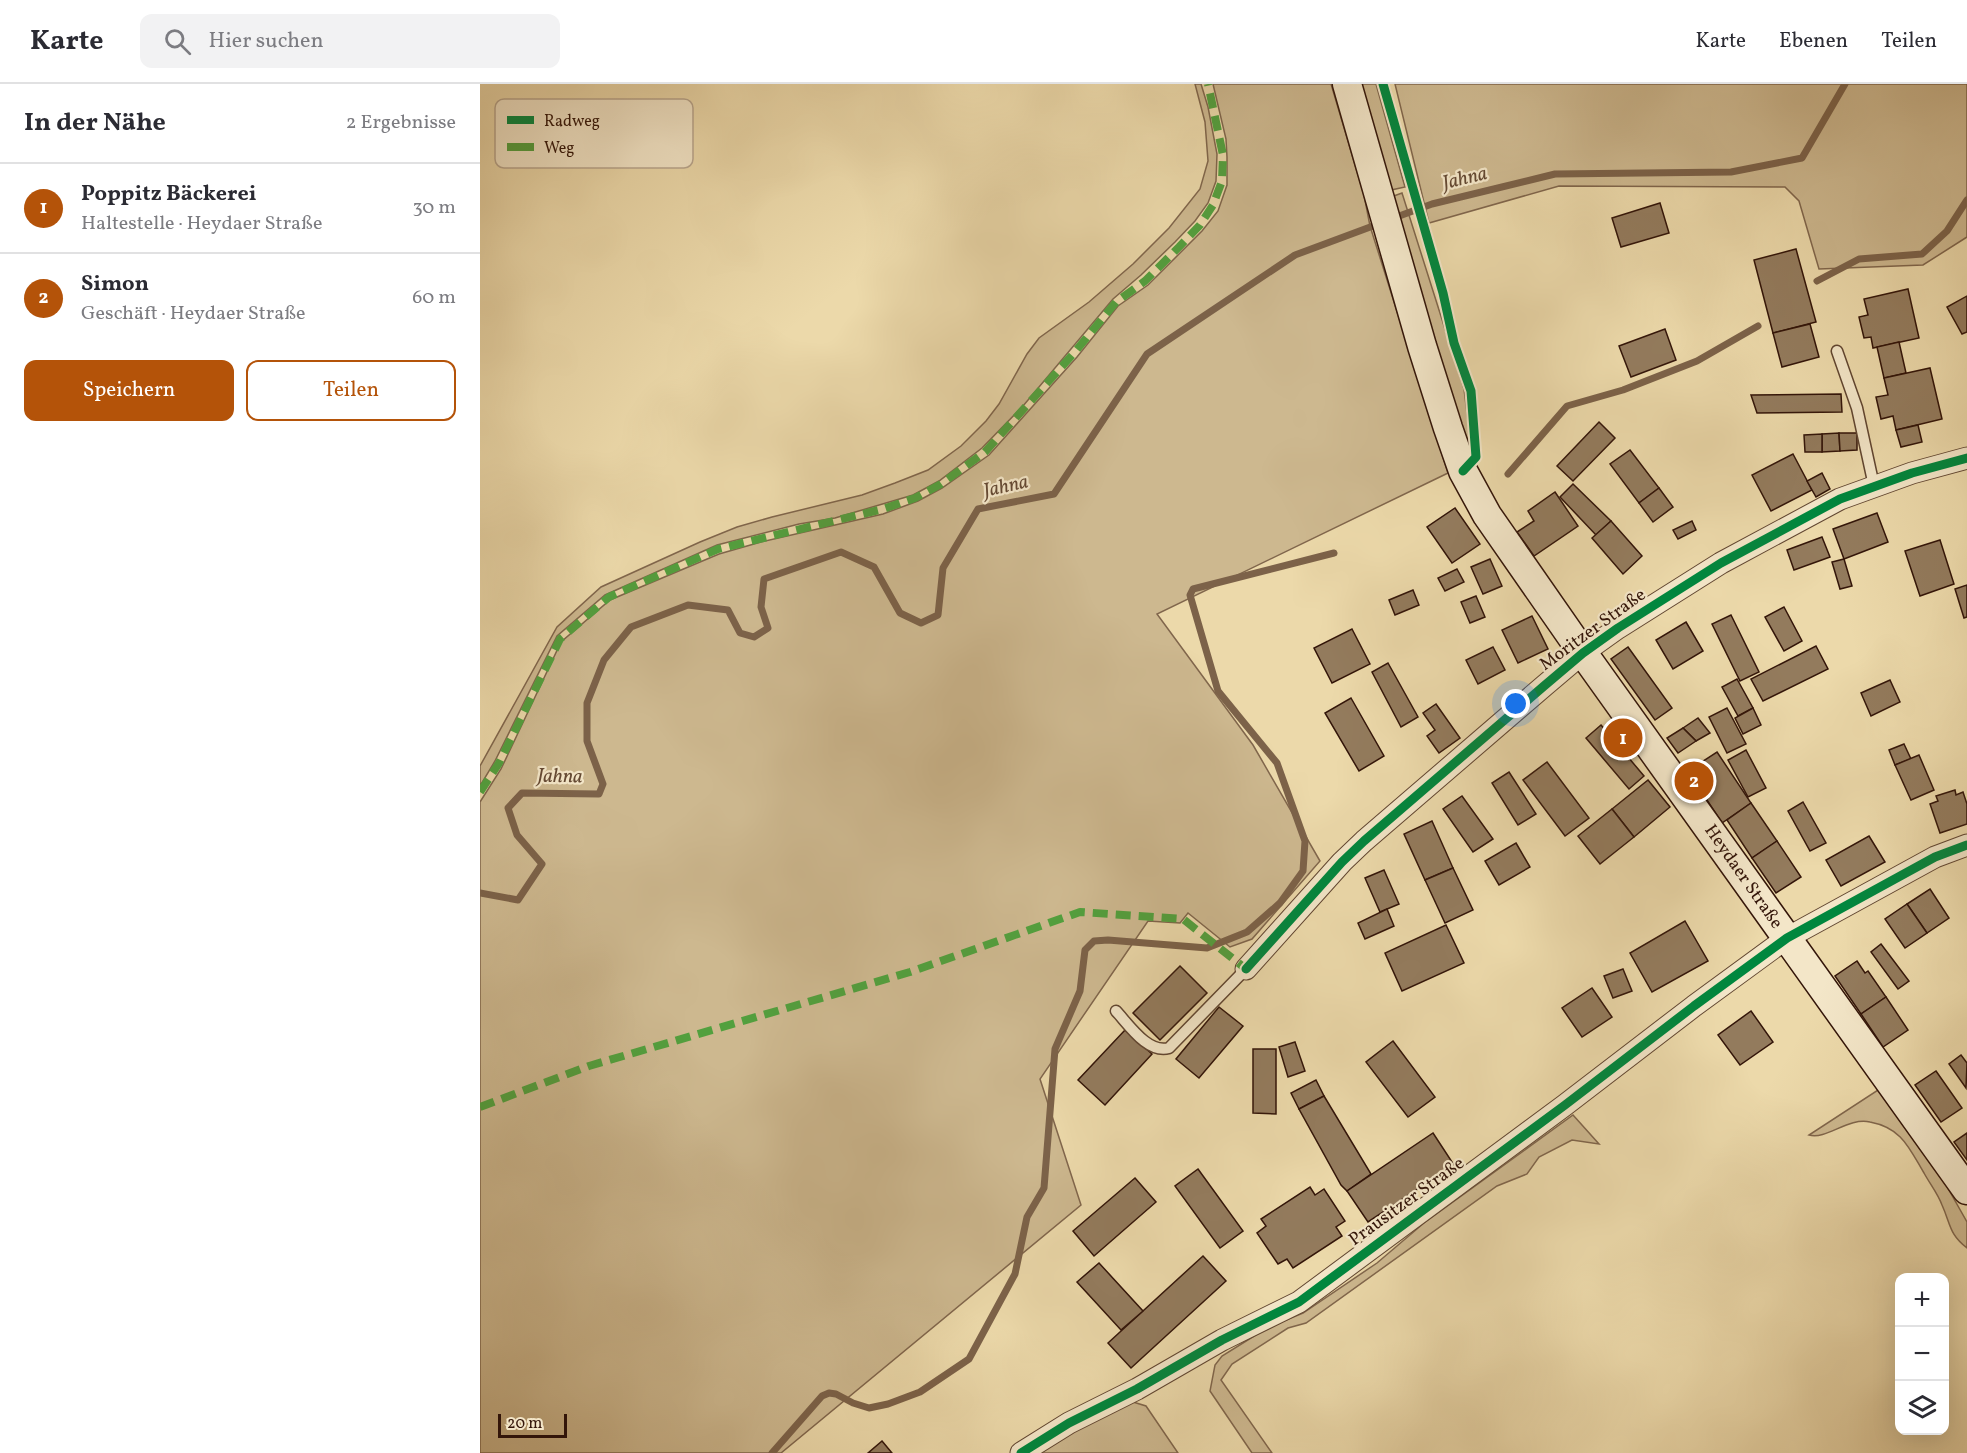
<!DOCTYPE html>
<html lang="de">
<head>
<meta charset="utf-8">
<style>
  body { margin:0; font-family:Vollkorn,serif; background:#f2f2f3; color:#2b2b33 }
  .controls { position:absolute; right:18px; bottom:18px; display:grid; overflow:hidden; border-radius:12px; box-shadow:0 6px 24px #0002 }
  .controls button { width:54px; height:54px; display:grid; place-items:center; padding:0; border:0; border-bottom:2px solid #e1e1e2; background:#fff; color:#2b2b33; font:30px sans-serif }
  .scale { position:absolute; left:18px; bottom:15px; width:69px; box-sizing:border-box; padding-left:6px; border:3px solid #331509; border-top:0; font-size:16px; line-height:21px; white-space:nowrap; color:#331509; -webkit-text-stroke:4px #f3e6c8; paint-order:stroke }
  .you { position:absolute; left:1036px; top:620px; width:21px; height:21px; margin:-15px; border:4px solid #fff; border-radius:50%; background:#1a73e8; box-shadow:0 0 0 9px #1a73e833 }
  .badge { display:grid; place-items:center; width:39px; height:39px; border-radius:50%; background:#b45309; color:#fff; font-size:20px; font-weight:700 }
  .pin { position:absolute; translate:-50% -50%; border:3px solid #fff; box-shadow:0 2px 6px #0006 }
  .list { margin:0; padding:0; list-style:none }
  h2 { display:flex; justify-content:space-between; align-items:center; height:78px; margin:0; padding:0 24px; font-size:26px }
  h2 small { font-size:20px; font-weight:400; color:#7c7c81 }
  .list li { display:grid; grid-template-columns:39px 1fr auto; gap:18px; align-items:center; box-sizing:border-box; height:90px; padding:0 24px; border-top:2px solid #e1e1e2 }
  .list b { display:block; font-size:22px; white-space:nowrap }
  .list p { margin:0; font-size:20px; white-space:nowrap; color:#7c7c81 }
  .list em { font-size:20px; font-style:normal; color:#7c7c81 }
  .actions { display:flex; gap:12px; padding:18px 24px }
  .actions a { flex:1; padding:14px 0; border:2px solid #b45309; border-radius:12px; text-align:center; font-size:21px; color:#b45309 }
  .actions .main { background:#b45309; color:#fff }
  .icon { flex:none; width:33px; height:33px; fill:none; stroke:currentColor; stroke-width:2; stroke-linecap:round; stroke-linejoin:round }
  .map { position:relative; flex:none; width:1487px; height:1369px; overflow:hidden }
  header { display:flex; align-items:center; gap:36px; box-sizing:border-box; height:84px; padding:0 30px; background:#fff; border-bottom:2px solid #e1e1e2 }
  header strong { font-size:28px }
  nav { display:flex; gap:33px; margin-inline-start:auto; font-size:21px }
  .search { width:420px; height:54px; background:#f2f2f3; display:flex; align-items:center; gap:15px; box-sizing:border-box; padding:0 21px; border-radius:12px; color:#7c7c81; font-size:22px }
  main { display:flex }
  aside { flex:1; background:#fff }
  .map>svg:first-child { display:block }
</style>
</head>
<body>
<header>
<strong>Karte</strong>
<div class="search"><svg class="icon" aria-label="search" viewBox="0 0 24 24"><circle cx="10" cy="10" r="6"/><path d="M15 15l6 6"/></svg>Hier suchen</div>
<nav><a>Karte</a><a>Ebenen</a><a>Teilen</a></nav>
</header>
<main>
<aside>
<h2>In der Nähe<small>2 Ergebnisse</small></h2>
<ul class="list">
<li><span class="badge">1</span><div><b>Poppitz Bäckerei</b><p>Haltestelle · Heydaer Straße</p></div><em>30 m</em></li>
<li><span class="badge">2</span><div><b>Simon</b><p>Geschäft · Heydaer Straße</p></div><em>60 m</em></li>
</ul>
<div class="actions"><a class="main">Speichern</a><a>Teilen</a></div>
</aside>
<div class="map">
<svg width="1487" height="1369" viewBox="0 0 1487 1369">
  <rect width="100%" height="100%" fill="#ecd9aa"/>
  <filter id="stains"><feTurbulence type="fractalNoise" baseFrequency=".00333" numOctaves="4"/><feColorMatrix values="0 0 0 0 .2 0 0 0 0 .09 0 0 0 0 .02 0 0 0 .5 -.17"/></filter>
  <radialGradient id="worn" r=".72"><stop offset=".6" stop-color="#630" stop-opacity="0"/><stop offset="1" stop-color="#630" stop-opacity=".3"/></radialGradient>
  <g fill="#cdb88f" stroke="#80664c" stroke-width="1.5">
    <path d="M715,0H721L728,23L737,70L736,97L728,119L715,137L695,158L661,191L633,215L543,322L502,364L459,397L433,411L355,434L319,440L237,461L125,511L77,552L15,677L0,702V682L77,543L121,503L220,458L257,443L292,433L382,411L415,399L448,386L481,362L506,337L519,320L547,270L559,254L609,218L653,180L689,144L720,105L728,77L725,38Z"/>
    <path d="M733,0H851L884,111L890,142L968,389L677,530L773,661L840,777L772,855L750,863L708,829L700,839L668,837L560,995L601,1121L301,1369H0V718L21,685L81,558L130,516L239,470L281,458L403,430L438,417L462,404L509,371L597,273L638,222L668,201L722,147L738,127L747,101V73L746,55Z"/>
    <path d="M880,0H896L925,103L911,106Z"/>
    <path d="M915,0H1487V153L1443,181L1339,185L1319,117L1305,103L1079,102L949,139Z"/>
    <path d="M922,109L984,305L992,370L987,373L911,113Z"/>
    <path d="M1398,1006L1457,1085L1487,1138V1164C1469,1150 1471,1141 1462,1121C1458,1110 1450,1100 1444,1089C1429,1064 1422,1044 1390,1038C1368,1033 1347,1056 1329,1051Z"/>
    <path d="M1093,1031L1119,1060L1092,1056L1059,1073L1047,1090L1017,1102L826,1239L808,1244L752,1280L741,1296L792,1369H772L730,1307L735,1281L742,1272L787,1244L823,1229L897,1179L944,1139Z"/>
    <path d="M653,1318L666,1322L698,1369H556L591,1346Z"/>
  </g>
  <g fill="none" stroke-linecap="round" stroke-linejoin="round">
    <g stroke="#7c6249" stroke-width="7">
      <path d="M911,135L952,120L1075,90L1251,88L1322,74L1365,0"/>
      <path d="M1337,197L1379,175L1442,170L1467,147L1487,116"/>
      <path d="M1028,390L1087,322L1143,306L1217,277L1278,242"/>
      <path d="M0,809L38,816L62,780L37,751L28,724L42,709L119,710L123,700L107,657V619L124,576L151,543L208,521L248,526L260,549L274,553L288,544L281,523L284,495L361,468L394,483L420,529L441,539L458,531L463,484L498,425L574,410L667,270L815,171L901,139"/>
      <path d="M292,1369L342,1312L349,1309L356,1310L373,1319L389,1324L408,1320L440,1308L489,1275L535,1190L547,1133L564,1104L575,965L600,907L605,866L614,857L628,856L727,864L767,848L800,819L823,787L825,757L797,679L738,607L710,511L713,505L854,469"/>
    </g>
  </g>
  <g fill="#937b5d" stroke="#331509" stroke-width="1.5">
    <path d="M1180,119L1189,149L1141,163L1132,134Z"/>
    <path d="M1316,165L1336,238L1293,249L1274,176Z"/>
    <path d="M1428,205L1439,254L1393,264L1391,253L1384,254L1379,233L1388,231L1384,215Z"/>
    <path d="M1487,212V248L1482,250L1467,223Z"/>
    <path d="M1330,240L1339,273L1302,283L1293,249Z"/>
    <path d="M1185,245L1196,276L1151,293L1139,262Z"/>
    <path d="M1419,258L1426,289L1404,294L1397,263Z"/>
    <path d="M1450,284L1462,335L1416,346L1413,332L1401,335L1396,313L1408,311L1404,294Z"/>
    <path d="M1361,310L1362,328L1277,329L1271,311Z"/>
    <path d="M1119,338L1135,354L1093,397L1077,382Z"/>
    <path d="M1438,341L1442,358L1421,363L1416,346Z"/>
    <path d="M1359,349L1360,367L1342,368V350Z"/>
    <path d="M1359,349H1377V366L1360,367Z"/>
    <path d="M1342,350V368H1325L1324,351Z"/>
    <path d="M1150,366L1179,404L1159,419L1130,380Z"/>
    <path d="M1313,370L1332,406L1291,427L1272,391Z"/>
    <path d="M1342,389L1350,405L1336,413L1327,397Z"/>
    <path d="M1093,400L1131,437L1116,451L1080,413Z"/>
    <path d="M1179,404L1193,423L1173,438L1159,419Z"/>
    <path d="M1075,408L1098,442L1054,472L1037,448L1054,437L1048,427Z"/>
    <path d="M975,424L1000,460L972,479L947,443Z"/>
    <path d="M1397,429L1408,458L1364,475L1353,445Z"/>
    <path d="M1131,437L1162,472L1143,490L1112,454Z"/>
    <path d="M1212,437L1216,446L1198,455L1193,446Z"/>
    <path d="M1342,453L1350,473L1314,486L1307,466Z"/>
    <path d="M1460,456L1474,500L1440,512L1425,467Z"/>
    <path d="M1010,475L1022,502L1003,510L991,483Z"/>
    <path d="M1364,475L1372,502L1360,505L1352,478Z"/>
    <path d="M977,485L984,498L965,507L958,494Z"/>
    <path d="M1487,501V533L1484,534L1475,505Z"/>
    <path d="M933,506L939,521L915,531L909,516Z"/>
    <path d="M996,512L1005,533L990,539L981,518Z"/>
    <path d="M1304,523L1322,557L1304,567L1285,533Z"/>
    <path d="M1251,531L1279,588L1260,597L1232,540Z"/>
    <path d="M1052,532L1068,565L1038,579L1022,546Z"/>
    <path d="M1206,538L1223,567L1193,585L1176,556Z"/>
    <path d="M872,545L890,580L852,599L834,564Z"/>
    <path d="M1336,562L1348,585L1283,617L1271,595Z"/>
    <path d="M1013,563L1025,586L998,600L986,576Z"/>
    <path d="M1148,563L1192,624L1175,636L1131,575Z"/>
    <path d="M908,579L938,633L921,643L892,588Z"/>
    <path d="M1257,595L1273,624L1258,632L1242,603Z"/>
    <path d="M1410,596L1420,618L1391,632L1381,609Z"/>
    <path d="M871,614L904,672L879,687L845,629Z"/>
    <path d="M956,620L980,654L959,669L947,652L955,646L943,629Z"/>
    <path d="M1247,624L1266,660L1247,669L1229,633Z"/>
    <path d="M1273,624L1281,641L1263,650L1255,634Z"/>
    <path d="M1218,634L1230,649L1216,657L1203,644Z"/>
    <path d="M1121,641L1164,692L1149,705L1106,654Z"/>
    <path d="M1203,644L1216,657L1198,669L1187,654Z"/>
    <path d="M1424,660L1431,675L1415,681L1409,666Z"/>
    <path d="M1266,666L1286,704L1268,713L1248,676Z"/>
    <path d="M1237,668L1271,719L1242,739L1208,687Z"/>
    <path d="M1439,671L1454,706L1431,716L1415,681Z"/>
    <path d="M1067,678L1109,734L1085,752L1043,696Z"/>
    <path d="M1029,688L1056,730L1038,741L1012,699Z"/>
    <path d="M1168,696L1190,723L1154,753L1132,725Z"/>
    <path d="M1475,706L1476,711L1483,708L1487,720V740L1460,749L1450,720L1458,717L1456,712Z"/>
    <path d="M982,712L1013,755L993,768L963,725Z"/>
    <path d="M1323,718L1346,759L1330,767L1308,727Z"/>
    <path d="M1271,719L1297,757L1272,774L1247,736Z"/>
    <path d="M1132,725L1154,753L1120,780L1098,752Z"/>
    <path d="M952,737L973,784L945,796L924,750Z"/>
    <path d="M1389,752L1405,778L1361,802L1346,776Z"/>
    <path d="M1297,757L1321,793L1296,809L1272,774Z"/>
    <path d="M1036,759L1050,783L1019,801L1005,777Z"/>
    <path d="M973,784L993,826L965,839L945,796Z"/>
    <path d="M904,786L919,820L900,828L885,794Z"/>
    <path d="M1450,805L1469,834L1447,849L1427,820Z"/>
    <path d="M1427,820L1447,849L1425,864L1405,835Z"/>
    <path d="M907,825L914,842L885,855L878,839Z"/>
    <path d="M1205,837L1228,877L1172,908L1150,869Z"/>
    <path d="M966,841L984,879L922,907L905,869Z"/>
    <path d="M1401,860L1429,897L1418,905L1391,868Z"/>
    <path d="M1377,877L1385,889L1388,887L1406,913L1381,930L1355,892Z"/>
    <path d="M700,882L727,909L680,956L653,929Z"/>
    <path d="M1143,885L1152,907L1133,914L1124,892Z"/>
    <path d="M1112,904L1132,933L1102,953L1082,924Z"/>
    <path d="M1406,913L1428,946L1403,963L1381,930Z"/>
    <path d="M739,923L763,942L719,994L696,975Z"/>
    <path d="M1271,927L1293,958L1260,981L1238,951Z"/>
    <path d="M645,946L672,970L625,1021L598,996Z"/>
    <path d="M913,957L955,1013L928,1033L886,978Z"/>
    <path d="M815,958L825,987L808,993L799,963Z"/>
    <path d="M773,965H796V1030L773,1029Z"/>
    <path d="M1481,971L1487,979L1486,1004L1469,980Z"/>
    <path d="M1456,987L1482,1024L1461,1038L1435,1001Z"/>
    <path d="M836,996L844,1012L819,1025L811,1009Z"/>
    <path d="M844,1012L891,1090L867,1107L861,1101L819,1025Z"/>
    <path d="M953,1049L974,1081L888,1138L867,1107Z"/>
    <path d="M1487,1049V1076L1474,1058Z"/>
    <path d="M718,1085L763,1147L740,1164L695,1102Z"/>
    <path d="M655,1094L676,1118L614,1172L593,1147Z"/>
    <path d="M830,1103L835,1111L844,1105L865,1137L856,1143L862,1152L813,1184L807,1175L798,1180L777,1149L786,1142L781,1135Z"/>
    <path d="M723,1172L746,1197L651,1284L628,1259Z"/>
    <path d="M619,1179L663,1227L641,1246L597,1198Z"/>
    <path d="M402,1357L412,1369H388Z"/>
  </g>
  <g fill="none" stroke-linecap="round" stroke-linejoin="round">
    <g stroke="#614631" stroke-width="13">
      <g id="service">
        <path d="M1357,267L1377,324L1394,402"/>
        <path d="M636,927C649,941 668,970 689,964L766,885"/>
      </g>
    </g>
    <g stroke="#614631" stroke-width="23">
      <g id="minor">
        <path d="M766,885L862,778L884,757L1064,602L1103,569L1138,544L1241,479L1360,415L1432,389L1487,374"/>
        <path d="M541,1369L589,1339L657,1305L742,1256L819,1218L1085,1021L1214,922L1307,854L1455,773L1487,761"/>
      </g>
    </g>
    <g stroke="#331509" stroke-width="31">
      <path id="secondary" d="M867,0L942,262L968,344L983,387L1007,431L1103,569L1487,1106"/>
    </g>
    <use href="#service" stroke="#f3e6c8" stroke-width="10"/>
    <use href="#minor" stroke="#f3e6c8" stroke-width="21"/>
    <use href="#secondary" stroke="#f3e6c8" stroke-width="28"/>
    <g stroke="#52a03e" stroke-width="8" stroke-dasharray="15 8" stroke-linecap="butt">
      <path d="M0,708L19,679L80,555L129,513L238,465L403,425L435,414L461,400L505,368L594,269L636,218L665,197L699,163L720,141L733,121L742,97L743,71L728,0"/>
      <path d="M0,1023L109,982L430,888L600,828L703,835L766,885"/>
    </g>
    <g stroke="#f3e6c8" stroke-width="13">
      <g id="cycleway">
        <path d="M903,0L963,209L974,259L991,307L996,373L983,387"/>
        <path d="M766,885L862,778L884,757L1064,602L1103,569L1138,544L1241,479L1360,415L1432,389L1487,374"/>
        <path d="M541,1369L589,1339L657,1305L742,1256L819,1218L1085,1021L1214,922L1307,854L1455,773L1487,761"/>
      </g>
    </g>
    <use href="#cycleway" stroke="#00873e" stroke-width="9"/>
  </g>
  <g text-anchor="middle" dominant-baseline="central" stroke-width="4.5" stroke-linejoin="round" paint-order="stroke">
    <g font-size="18" fill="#331509" stroke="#f3e6c8">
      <text transform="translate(1113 546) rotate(-36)">Moritzer Straße</text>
      <text transform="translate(1263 793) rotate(55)">Heydaer Straße</text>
      <text transform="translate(927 1118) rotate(-36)">Prausitzer Straße</text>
    </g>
    <g font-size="20" font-style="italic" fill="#644933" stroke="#f3e6c8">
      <text transform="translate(985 95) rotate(-14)">Jahna</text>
      <text transform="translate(526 403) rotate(-13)">Jahna</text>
      <text transform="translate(80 693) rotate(1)">Jahna</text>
    </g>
  </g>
  <rect x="15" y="15" width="198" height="69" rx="9" fill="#f3e6c8" stroke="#b9a78f" stroke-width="1.5"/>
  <rect x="27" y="32" width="27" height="8" fill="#00873e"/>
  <rect x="27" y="59" width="27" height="8" fill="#52a03e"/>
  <g font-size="16" fill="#331509">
    <text x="64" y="42">Radweg</text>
    <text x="64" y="69">Weg</text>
  </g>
  <rect width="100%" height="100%" filter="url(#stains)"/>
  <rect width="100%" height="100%" fill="url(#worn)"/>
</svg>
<div class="controls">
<button>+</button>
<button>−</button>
<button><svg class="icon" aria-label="layers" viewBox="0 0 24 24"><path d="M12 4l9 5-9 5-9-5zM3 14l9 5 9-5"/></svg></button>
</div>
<div class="scale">20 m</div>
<div class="you"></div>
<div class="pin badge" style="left:1143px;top:654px">1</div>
<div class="pin badge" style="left:1214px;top:697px">2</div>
</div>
</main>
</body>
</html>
